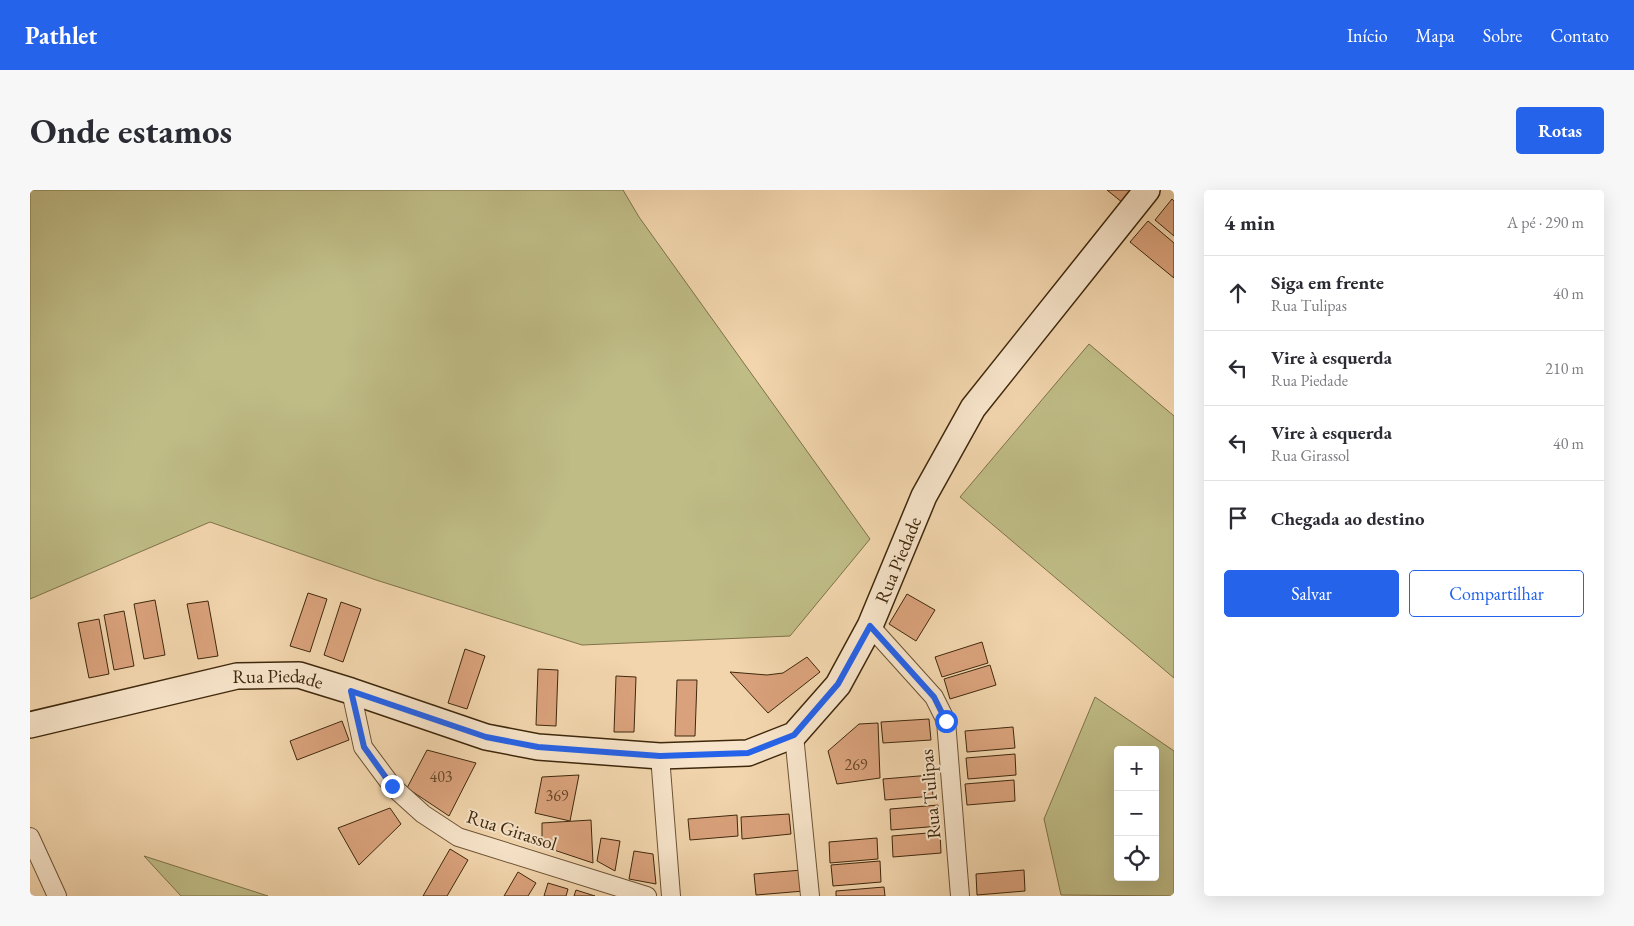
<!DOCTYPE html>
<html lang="pt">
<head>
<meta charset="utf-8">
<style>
  body { margin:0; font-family:"EB Garamond",serif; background:#f7f7f7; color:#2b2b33 }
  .controls { position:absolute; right:15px; bottom:15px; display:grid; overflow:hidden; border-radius:5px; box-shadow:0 5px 20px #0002 }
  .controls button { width:45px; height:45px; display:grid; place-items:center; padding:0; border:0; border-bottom:1px solid #e1e1e2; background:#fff; color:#2b2b33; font:25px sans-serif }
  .stop { position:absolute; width:15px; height:15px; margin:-11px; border:4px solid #2563eb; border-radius:50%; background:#fff }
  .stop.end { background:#2563eb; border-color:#fff; box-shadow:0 1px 5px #0008 }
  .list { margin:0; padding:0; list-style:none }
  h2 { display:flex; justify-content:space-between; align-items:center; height:65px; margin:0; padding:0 20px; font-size:21px }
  h2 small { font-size:16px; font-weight:400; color:#7c7c81 }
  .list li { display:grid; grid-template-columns:32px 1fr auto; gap:15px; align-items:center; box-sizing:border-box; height:75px; padding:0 20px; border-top:1px solid #e1e1e2 }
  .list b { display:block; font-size:19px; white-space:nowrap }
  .list p { margin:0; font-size:16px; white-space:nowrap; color:#7c7c81 }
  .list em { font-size:16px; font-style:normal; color:#7c7c81 }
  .actions { display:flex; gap:10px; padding:15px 20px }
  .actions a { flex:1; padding:11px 0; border:1px solid #2563eb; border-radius:5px; text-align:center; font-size:18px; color:#2563eb }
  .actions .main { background:#2563eb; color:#fff }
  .icon { flex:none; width:28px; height:28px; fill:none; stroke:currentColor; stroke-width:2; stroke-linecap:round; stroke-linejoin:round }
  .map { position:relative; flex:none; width:1144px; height:706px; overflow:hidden; border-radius:5px }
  header { display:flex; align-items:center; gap:30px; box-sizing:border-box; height:70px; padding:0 25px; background:#2563eb; color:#fff }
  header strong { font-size:24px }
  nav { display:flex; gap:28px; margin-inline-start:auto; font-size:18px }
  .intro { display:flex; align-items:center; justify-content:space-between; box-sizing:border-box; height:120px; padding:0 30px }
  h1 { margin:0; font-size:35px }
  .button { padding:12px 22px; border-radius:5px; background:#2563eb; color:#fff; font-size:18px; font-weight:700 }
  main { display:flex; gap:30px; padding:0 30px }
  aside { flex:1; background:#fff; border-radius:5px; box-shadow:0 5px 20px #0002 }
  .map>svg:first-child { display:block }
</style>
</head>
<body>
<header>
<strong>Pathlet</strong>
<nav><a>Início</a><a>Mapa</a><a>Sobre</a><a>Contato</a></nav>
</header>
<div class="intro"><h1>Onde estamos</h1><a class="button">Rotas</a></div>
<main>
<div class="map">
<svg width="1144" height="706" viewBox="0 0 1144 706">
  <rect width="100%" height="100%" fill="#f2d5ad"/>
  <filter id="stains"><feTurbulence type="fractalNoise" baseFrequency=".004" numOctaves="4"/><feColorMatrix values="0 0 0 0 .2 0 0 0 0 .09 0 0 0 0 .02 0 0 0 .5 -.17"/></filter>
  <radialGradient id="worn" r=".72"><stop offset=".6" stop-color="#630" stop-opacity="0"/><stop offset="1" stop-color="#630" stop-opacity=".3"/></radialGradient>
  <g fill="#bfbc86" stroke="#7f7249" fill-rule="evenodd">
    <path d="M0,0H593L609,27L840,349L760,446L552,455L346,390L180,332L0,409Z"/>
    <path d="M1059,154L1144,226V488L930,307Z"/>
    <path d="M1065,507L1144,561V706L1031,705L1014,629ZM1088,560H1125V687H1088Z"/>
    <path d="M114,666L238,706H151Z"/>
  </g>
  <g fill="#daa27c" stroke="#3f280c">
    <path d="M1077,0H1103L1093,13Z"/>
    <path d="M1142,9L1144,11V46L1125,30Z"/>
    <path d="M1118,31L1144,53V88L1100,52Z"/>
    <path d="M278,403L297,409L280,462L260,456Z"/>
    <path d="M877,404L905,420L886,451L859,434Z"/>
    <path d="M125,410L135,465L114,469L104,414Z"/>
    <path d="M178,411L188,466L168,469L157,414Z"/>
    <path d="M311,412L331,419L313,472L294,465Z"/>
    <path d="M94,421L104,476L84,480L74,425Z"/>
    <path d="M69,429L79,484L59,488L48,433Z"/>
    <path d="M952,452L958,473L912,487L905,467Z"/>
    <path d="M435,459L455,466L437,519L418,513Z"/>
    <path d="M777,467L790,482L738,523L700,482L737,485L753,483Z"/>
    <path d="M960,475L966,495L920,509L914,489Z"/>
    <path d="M508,479L528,480L526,536L506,535Z"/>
    <path d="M586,486L606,487L604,542H584Z"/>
    <path d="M647,490H667L665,546H645Z"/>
    <path d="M899,529L901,550L853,553L851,532Z"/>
    <path d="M312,531L319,550L267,570L260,551Z"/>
    <path d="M848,533L850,588L807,594L798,561L829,534Z"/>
    <path d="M983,537L985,558L937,562L935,541Z"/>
    <path d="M397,560L446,573L419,626L377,598Z"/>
    <path d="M985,564L986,585L938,589L936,568Z"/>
    <path d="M549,585L540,631L505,623L512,587Z"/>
    <path d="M901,585L903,606L855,610L853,589Z"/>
    <path d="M984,590L985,611L937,615L935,594Z"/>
    <path d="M908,615L910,636L861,640L860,619Z"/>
    <path d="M360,618L371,634L329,675L308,638Z"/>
    <path d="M759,624L761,644L712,649L711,627Z"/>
    <path d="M707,625L708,646L660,650L658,629Z"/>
    <path d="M561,630L563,673L512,656V633Z"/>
    <path d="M910,642L911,663L863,667L862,646Z"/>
    <path d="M571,648L590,651L585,681L567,671Z"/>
    <path d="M847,648L848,669L800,673L799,652Z"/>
    <path d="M420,659L438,670L417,706H393Z"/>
    <path d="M604,661L623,664L626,694L599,689Z"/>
    <path d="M850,671L851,692L803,696L801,675Z"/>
    <path d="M772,680L774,701L726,705L724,684Z"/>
    <path d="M994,680L995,701L947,705L946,684Z"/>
    <path d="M488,682L506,693L498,706H474Z"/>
    <path d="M518,693L538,699L536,706H514Z"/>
    <path d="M854,697L855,706H806V701Z"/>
    <path d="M546,700L565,706H544Z"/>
  </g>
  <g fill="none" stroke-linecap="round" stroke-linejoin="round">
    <g stroke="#6c5334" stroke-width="20">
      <g id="street">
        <path d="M840,436L904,507L916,531L930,706"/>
        <path d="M321,501L333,557L362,596L393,624L428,647L617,706"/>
        <path d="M764,545L780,706"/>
        <path d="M630,566L641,706"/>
        <path d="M0,647L27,706"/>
      </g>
    </g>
    <g stroke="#3f280c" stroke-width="28">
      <g id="secondary">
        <path id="s1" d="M0,535L207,486L269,485L321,501L456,547L508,557L630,566L718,563L764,545L808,495L840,436L894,306L943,218L1117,0"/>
      </g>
    </g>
    <use href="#street" stroke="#f7e4ca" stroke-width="18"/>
    <use href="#secondary" stroke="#f7e4ca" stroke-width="25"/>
  </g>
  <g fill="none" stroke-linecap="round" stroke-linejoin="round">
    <path stroke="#2563eb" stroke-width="6" d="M362,596L334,557L321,501L456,547L508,557L630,566L718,563L764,545L808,494L840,436L904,507L916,531"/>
  </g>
  <g text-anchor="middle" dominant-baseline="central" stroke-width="4" stroke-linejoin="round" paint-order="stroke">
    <g font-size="16" fill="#664628">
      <text x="826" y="574">269</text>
      <text x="411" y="586">403</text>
      <text x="527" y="605">369</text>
    </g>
    <g font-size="19" fill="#3f280c" stroke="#f7e4ca">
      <text stroke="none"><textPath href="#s1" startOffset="990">Rua Piedade</textPath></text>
      <text stroke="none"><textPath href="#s1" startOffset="254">Rua Piedade</textPath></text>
      <text transform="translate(900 604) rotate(-95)">Rua Tulipas</text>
      <text transform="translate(482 640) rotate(18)">Rua Girassol</text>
    </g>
  </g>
  <rect width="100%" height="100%" filter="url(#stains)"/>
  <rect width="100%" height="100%" fill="url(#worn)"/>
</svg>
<div class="controls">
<button>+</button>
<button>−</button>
<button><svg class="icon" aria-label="locate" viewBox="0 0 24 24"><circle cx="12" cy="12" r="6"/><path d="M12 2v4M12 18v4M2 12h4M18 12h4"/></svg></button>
</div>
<div class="stop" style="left:916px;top:531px"></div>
<div class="stop end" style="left:362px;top:596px"></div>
</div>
<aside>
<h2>4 min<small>A pé · 290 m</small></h2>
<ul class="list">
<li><svg class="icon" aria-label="ahead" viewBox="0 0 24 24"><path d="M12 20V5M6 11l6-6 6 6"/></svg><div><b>Siga em frente</b><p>Rua Tulipas</p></div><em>40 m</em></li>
<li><svg class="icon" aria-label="left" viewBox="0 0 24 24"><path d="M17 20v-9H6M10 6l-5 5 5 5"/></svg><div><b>Vire à esquerda</b><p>Rua Piedade</p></div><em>210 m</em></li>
<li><svg class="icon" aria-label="left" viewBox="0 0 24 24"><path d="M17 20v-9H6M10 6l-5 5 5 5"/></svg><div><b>Vire à esquerda</b><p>Rua Girassol</p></div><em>40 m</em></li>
<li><svg class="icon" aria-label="arrive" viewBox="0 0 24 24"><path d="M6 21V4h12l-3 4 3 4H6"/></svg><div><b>Chegada ao destino</b></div></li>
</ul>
<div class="actions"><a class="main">Salvar</a><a>Compartilhar</a></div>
</aside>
</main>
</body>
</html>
